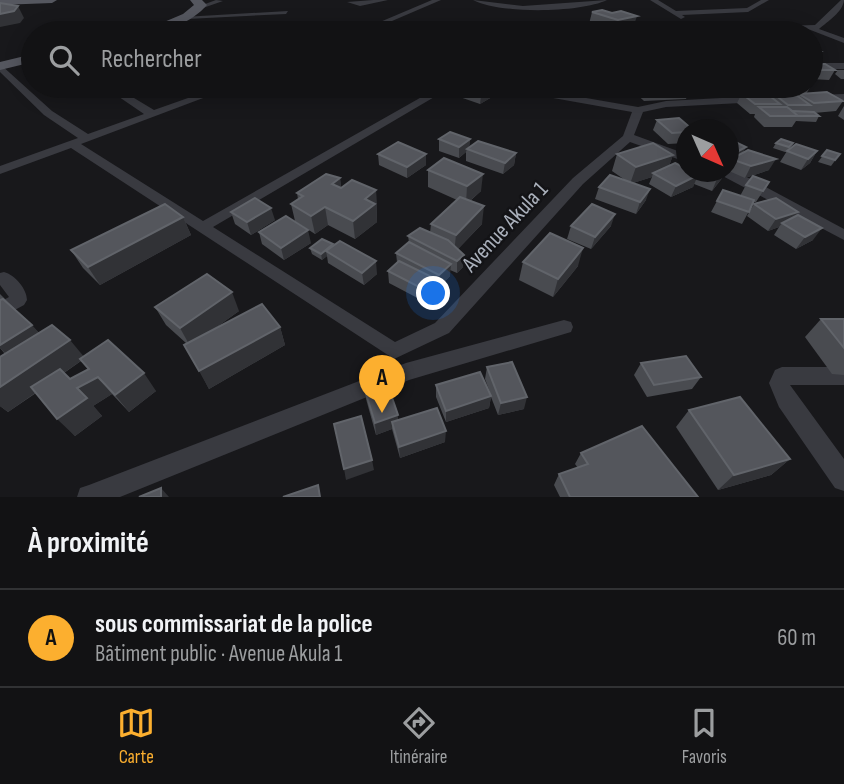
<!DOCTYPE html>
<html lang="fr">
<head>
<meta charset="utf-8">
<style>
  body { margin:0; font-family:"Sofia Sans Condensed",sans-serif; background:#1b1b1d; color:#f1f3f6 }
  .compass { position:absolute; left:676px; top:119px; width:63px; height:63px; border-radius:50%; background:#121214; box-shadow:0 4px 18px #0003; rotate:135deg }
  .you { position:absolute; left:434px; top:294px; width:24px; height:24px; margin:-18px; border:5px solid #fff; border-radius:50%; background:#1a73e8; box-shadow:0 0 0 10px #1a73e833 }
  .badge { display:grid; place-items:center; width:46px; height:46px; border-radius:50%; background:#fcaf2f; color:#111; font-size:23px; font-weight:700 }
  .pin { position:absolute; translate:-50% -58px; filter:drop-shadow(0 2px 4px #0008) }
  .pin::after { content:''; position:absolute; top:37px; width:24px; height:21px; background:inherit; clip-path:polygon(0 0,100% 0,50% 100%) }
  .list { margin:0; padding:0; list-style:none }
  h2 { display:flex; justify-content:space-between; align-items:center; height:91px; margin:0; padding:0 28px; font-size:30px }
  h2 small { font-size:23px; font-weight:400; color:#9c9ea0 }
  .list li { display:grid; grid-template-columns:46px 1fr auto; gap:21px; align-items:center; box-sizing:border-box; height:98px; padding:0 28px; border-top:2px solid #313234 }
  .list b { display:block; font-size:26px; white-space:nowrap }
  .list p { margin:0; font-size:23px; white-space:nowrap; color:#9c9ea0 }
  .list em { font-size:23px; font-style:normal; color:#9c9ea0 }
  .icon { flex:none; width:38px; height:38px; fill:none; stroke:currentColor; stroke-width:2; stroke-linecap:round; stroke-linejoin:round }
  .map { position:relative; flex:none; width:844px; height:497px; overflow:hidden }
  .search { position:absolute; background:#121214; box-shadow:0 4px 18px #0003; left:21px; right:21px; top:21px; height:77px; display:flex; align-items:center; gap:18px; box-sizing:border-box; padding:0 24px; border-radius:38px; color:#9c9ea0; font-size:26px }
  .sheet { height:189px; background:#121214 }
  nav { display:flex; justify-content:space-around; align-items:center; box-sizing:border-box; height:98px; border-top:2px solid #313234; background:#121214; font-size:19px; color:#9c9ea0 }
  nav a { display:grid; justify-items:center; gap:4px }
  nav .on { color:#fcaf2f }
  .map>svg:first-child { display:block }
</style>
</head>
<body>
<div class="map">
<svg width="844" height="497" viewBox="0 0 844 497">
  <rect width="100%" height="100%" fill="#18181b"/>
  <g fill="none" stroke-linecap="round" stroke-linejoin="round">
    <g fill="#393a40" fill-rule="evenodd">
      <path d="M216,0L223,1L200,9L197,7Z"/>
      <path d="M373,0H388L360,6L347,2Z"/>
      <path d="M432,0H441L364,33H354Z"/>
      <path d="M473,0L523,6L607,0C580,13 499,14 473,0Z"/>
      <path d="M650,0H658L676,11L747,8L761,0H769L748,12L682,15L685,17L681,19Z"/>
      <path d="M841,0H844C843,12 828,21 819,29L844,38V43L808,29L692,33L707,28L815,25Z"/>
      <path d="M288,11L286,14L187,19L183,17Z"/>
      <path d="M542,24L567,31L568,33H557L543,29L535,33H526Z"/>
      <rect x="811" y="63" width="33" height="6"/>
      <path d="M0,64L52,111L88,134L144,114L103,86H114L154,110L222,86H235L81,144L203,221L441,86H453L213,227L395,342L435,323L573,178L623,136L632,112L502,89L497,86H517L638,107L666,101L759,96L764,99L759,102L666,107L643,112L634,135L686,154V162L630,142L583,184L449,333L394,359L71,148L0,174V166L78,138L44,115L0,72Z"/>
      <path d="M844,94V100L817,101L812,98L817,95Z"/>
      <path d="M728,170L751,179L844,229V240L715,172Z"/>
      <path d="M4,272C15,275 27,289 27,300L24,305L0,318V302L9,297L0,285V273Z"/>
      <path d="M564,320L571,322L573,327L571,332L409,380L120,497H77L80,488L89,485L406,363Z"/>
      <path d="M782,367H844V385H790L844,459V491L835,488L779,407L769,383L775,370Z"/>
    </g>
    <g fill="#55575f" fill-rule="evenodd">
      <path d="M0,0H57L52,3L0,5Z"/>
      <path d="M190,0H202L207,5C190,24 163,34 138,33L183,14L194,5Z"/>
      <path d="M33,54V62L0,70V62Z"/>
    </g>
  </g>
  <g fill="#494b50" fill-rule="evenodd">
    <path d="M602,10L633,28L615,33L609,31L608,33H581L582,27L590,25L589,24L592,12Z"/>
    <path d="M686,29L724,33H684Z"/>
    <path d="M811,46L820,51L815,60H811Z"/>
    <path d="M811,64L835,70L829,80L811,79Z"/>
    <path d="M838,70H844V79H841L835,74Z"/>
    <path d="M451,86H505L504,90L480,104L451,94Z"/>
    <path d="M581,86H616L615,90L589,93Z"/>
    <path d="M632,86H691L686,99L644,101L631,89Z"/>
    <path d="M734,86H811L806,94L843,101L836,111L814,113L819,116L816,122L796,121L792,127H764L754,117L755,114H750L737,103L742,93L734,87Z"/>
    <path d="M844,106V120L838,116Z"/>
    <path d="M657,120L687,130V143L668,144L653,130Z"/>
    <path d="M439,139H470L469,147L516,153L514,165L503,174L466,161V152L459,158L439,151Z"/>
    <path d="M729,139L746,147L743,152L769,170L745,178L729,171Z"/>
    <path d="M776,143H793L789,148L817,151L810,163L801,170L780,162L787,151L785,152L773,148Z"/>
    <path d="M827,150L840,154L831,166L818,162Z"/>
    <path d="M378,154L426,165L407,178L379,165Z"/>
    <path d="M617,154L673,155L669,166L687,172H726L723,177L712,191L694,184L693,187L671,197L649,184L652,177L633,183L646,200L636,214L595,199L599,187L625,180L612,171Z"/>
    <path d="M428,170L481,191L470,201L482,224L458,249L463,267L457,273L450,270V276L438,288L435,286V291L425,302L389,283L388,271L397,262L396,253L409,242L408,236L430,233L431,224L457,200L428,187Z"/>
    <path d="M340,178L341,188L376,190L377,222L355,239L328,225L315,234L295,221L291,204L298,199L297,193Z"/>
    <path d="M769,182L756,202H754L742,224L711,212L717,201L740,196L746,185Z"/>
    <path d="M754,204L798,212L794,218L813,240L796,249L774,235L779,227L768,231L747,216Z"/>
    <path d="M231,212L275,220L251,235L235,224Z"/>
    <path d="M183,217L191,235L100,285L83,268L71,250Z"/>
    <path d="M571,226H611L591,249L567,239Z"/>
    <path d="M259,232L311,243L284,260L262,244Z"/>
    <path d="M333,246L377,274L364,285L328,263L327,256L322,260L312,254L310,248Z"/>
    <path d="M523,262L578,266L553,297L519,280Z"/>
    <path d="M0,294L39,333L83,357L156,391L129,412L112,394L93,406L102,416L75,436L36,393L8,412L0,406V357L5,354L0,348ZM81,361L88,369L70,379L64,373Z"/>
    <path d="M155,307L239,311L211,331L280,327L285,345L209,389L186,343L166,325Z"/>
    <path d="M821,319H844V375L832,374L805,337Z"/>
    <path d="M641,363L701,377L692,389L647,397L634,375Z"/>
    <path d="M487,367L524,409L498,415L491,397L489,408L446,422L436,397V385L491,395L485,379Z"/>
    <path d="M364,387L398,415V420L445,442L400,458L392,429L376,435L366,399Z"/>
    <path d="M689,410L790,459L771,475L718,490L676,427Z"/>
    <path d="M581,453L698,497H560L554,485L559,474L578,468L575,464Z"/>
  </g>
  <g fill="#313236">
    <path d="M18,6L24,18L20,23L0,27V14Z"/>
    <path d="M637,16L633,28L615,33L618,20Z"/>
    <path d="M609,29L608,33H598V32Z"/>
    <path d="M488,86H505L504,90L480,104L482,89Z"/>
    <path d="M590,86H616L615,90L589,93Z"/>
    <path d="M470,139L469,150L467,149L466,152L459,158V147Z"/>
    <path d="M746,147L740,158L731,159L729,163V156Z"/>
    <path d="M817,151L810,163L801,170L808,159Z"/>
    <path d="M516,153L514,165L503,174L505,163Z"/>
    <path d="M426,154V165L407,178V167Z"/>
    <path d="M673,155L667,172L653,173L652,177L630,184L636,167Z"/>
    <path d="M776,159L769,170L745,178L751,166Z"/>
    <path d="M724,172H726L723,177L712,191L717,179Z"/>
    <path d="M483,174L481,191L466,204L467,186Z"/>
    <path d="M698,175L693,187L671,197L676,186Z"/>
    <path d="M340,178L342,196L332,184Z"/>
    <path d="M650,189L646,200L636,214L640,202Z"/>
    <path d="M376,190L377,222L355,239L353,221L365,199Z"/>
    <path d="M484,206L482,224L454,253L456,235Z"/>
    <path d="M325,207L328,225L315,234L311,216Z"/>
    <path d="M271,208L275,220L251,235L247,222Z"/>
    <path d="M798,212L790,224L782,223L779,227L768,231L776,219Z"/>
    <path d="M615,214L611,226L591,249L595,237Z"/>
    <path d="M183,217L191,235L100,285L88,267Z"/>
    <path d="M822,228L813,240L796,249L805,237Z"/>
    <path d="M308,230L311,243L284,260L281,248Z"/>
    <path d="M333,244L334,250L326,251L327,256L322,260L321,254Z"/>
    <path d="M583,248L578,266L553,297L558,279Z"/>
    <path d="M464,255L463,267L457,273V261Z"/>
    <path d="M376,261L377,274L364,285L362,273Z"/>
    <path d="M451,264L450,276L438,288L439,275Z"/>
    <path d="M436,279L435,291L425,302V290Z"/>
    <path d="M232,292L239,311L190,346L180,328Z"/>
    <path d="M32,325L48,343L16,364L0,348V345Z"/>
    <path d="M280,327L285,345L209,389L199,371Z"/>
    <path d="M70,340L85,358L8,412L0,406V387Z"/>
    <path d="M144,373L156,391L129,412L115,395Z"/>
    <path d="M98,377L112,394L93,406L77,388Z"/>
    <path d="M491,396L489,408L446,422V411Z"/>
    <path d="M527,397L524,409L498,415L501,403Z"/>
    <path d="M87,398L102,416L75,436L57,419Z"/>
    <path d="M398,415V427L392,422V429L376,435L375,423Z"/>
    <path d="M446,431L445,442L400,458L399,447Z"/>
    <path d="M790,459L771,475L718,490L734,475Z"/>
    <path d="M372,460L374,470L346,480L344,469Z"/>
    <path d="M161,488L169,497H161Z"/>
  </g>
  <g fill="#54565c" stroke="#61646a" stroke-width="2">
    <path d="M0,3L18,6L14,11L0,14Z"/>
    <path d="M602,10L612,13L621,11L637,16L618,20L592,12Z"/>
    <path d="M703,23L726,29L715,33H701L686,29Z"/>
    <path d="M593,24L609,29L598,32L582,27Z"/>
    <path d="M674,31L678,33H658Z"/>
    <path d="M811,46L820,51H811Z"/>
    <path d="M811,64H825L835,70H816L811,66Z"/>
    <path d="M471,86H488L482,89Z"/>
    <path d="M750,86H779L782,88H754Z"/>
    <path d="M827,92L843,101L814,103L799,94Z"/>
    <path d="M741,93H766L780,104H755Z"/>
    <path d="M774,94H795L810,105H788Z"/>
    <path d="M759,107H787L799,116H770Z"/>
    <path d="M792,111L814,112L819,116H798Z"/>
    <path d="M679,118L693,130H687V132L672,133L657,120Z"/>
    <path d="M450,132L470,139L459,147L439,139Z"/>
    <path d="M729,139L746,147L729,156Z"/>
    <path d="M781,139L793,143L789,147L776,143Z"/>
    <path d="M478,141L516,153L505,163L467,149Z"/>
    <path d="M398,142L426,154L407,167L378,154Z"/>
    <path d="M653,143L673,155L636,167L617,154Z"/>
    <path d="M796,144L817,151L808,159L787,151Z"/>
    <path d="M748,150L776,159L751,166L731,159Z"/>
    <path d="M827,150L840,154L835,160L822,156Z"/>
    <path d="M444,158L483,174L467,186L428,170Z"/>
    <path d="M675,163L687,169V172H691L698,175L676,186L653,173Z"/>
    <path d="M696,172H724L717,179Z"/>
    <path d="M326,174L340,178L332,184L341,188L352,180L376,190L365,199L375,204L353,221L325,207L311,216L291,204L303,196L297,193Z"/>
    <path d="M610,175L650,189L640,202L599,187Z"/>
    <path d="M753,176L769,182L763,191L746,185Z"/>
    <path d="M723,190L754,200L749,212L717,201Z"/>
    <path d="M460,197L484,206L456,235L431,224Z"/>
    <path d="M255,198L271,208L247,222L231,212Z"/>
    <path d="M776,198L798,212L776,219L754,204Z"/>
    <path d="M165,204L183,217L88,267L71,250Z"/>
    <path d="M592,204L615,214L595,237L571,226Z"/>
    <path d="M798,215L822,228L805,237L782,223Z"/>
    <path d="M286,216L308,230L281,248L259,232Z"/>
    <path d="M420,228L448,240L464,255L457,261L408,236Z"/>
    <path d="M550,233L583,248L558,279L523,262Z"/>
    <path d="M322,239L333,244L321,254L310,248Z"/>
    <path d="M340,241L376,261L362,273L326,251Z"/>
    <path d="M409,242L451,264L439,275L396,253Z"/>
    <path d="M399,261L436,279L425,290L388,271Z"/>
    <path d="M207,274L232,292L180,328L155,307Z"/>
    <path d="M3,299L32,325L0,345V300Z"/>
    <path d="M262,304L280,327L199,371L184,345Z"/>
    <path d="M821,319H844V348Z"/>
    <path d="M52,325L70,340L0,387V357Z"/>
    <path d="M108,340L144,373L115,395L98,377L77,388L87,398L57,419L31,387L60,369L70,379L89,369L80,359Z"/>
    <path d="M686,356L701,377L654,385L641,363Z"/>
    <path d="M512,362L527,397L501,403L487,367Z"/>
    <path d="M480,372L491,396L446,411L436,385Z"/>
    <path d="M386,380L398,415L375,423L364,387Z"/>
    <path d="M740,397L790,459L734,475L689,410Z"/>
    <path d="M437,408L446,431L399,447L392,422Z"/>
    <path d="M361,416L372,460L344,469L334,424Z"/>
    <path d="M642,426L698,497H570L559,474L588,464L581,453Z"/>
    <path d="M318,485L320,497H283Z"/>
    <path d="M161,488V497H139Z"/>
  </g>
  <g text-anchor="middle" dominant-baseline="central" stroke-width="5" stroke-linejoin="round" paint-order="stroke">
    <g font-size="23" fill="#aab0bb" stroke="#131316">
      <text transform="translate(505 227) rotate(-47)">Avenue Akula 1</text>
    </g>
  </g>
</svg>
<svg class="compass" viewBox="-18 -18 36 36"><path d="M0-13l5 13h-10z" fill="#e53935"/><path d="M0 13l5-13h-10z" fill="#9c9ea0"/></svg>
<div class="you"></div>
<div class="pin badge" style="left:382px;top:413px">A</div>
<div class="search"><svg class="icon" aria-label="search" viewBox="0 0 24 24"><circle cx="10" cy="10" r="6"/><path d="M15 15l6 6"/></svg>Rechercher</div>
</div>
<section class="sheet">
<h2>À proximité<small></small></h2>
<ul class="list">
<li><span class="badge">A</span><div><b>sous commissariat de la police</b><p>Bâtiment public · Avenue Akula 1</p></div><em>60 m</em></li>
</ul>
</section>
<nav>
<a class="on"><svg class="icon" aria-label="map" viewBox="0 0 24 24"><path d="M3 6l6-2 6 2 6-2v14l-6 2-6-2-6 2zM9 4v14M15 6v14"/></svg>Carte</a>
<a><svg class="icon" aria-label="directions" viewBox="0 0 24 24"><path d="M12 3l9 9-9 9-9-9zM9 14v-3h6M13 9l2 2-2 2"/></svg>Itinéraire</a>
<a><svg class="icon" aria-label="saved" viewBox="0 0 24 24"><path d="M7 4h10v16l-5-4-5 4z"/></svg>Favoris</a>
</nav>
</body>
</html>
